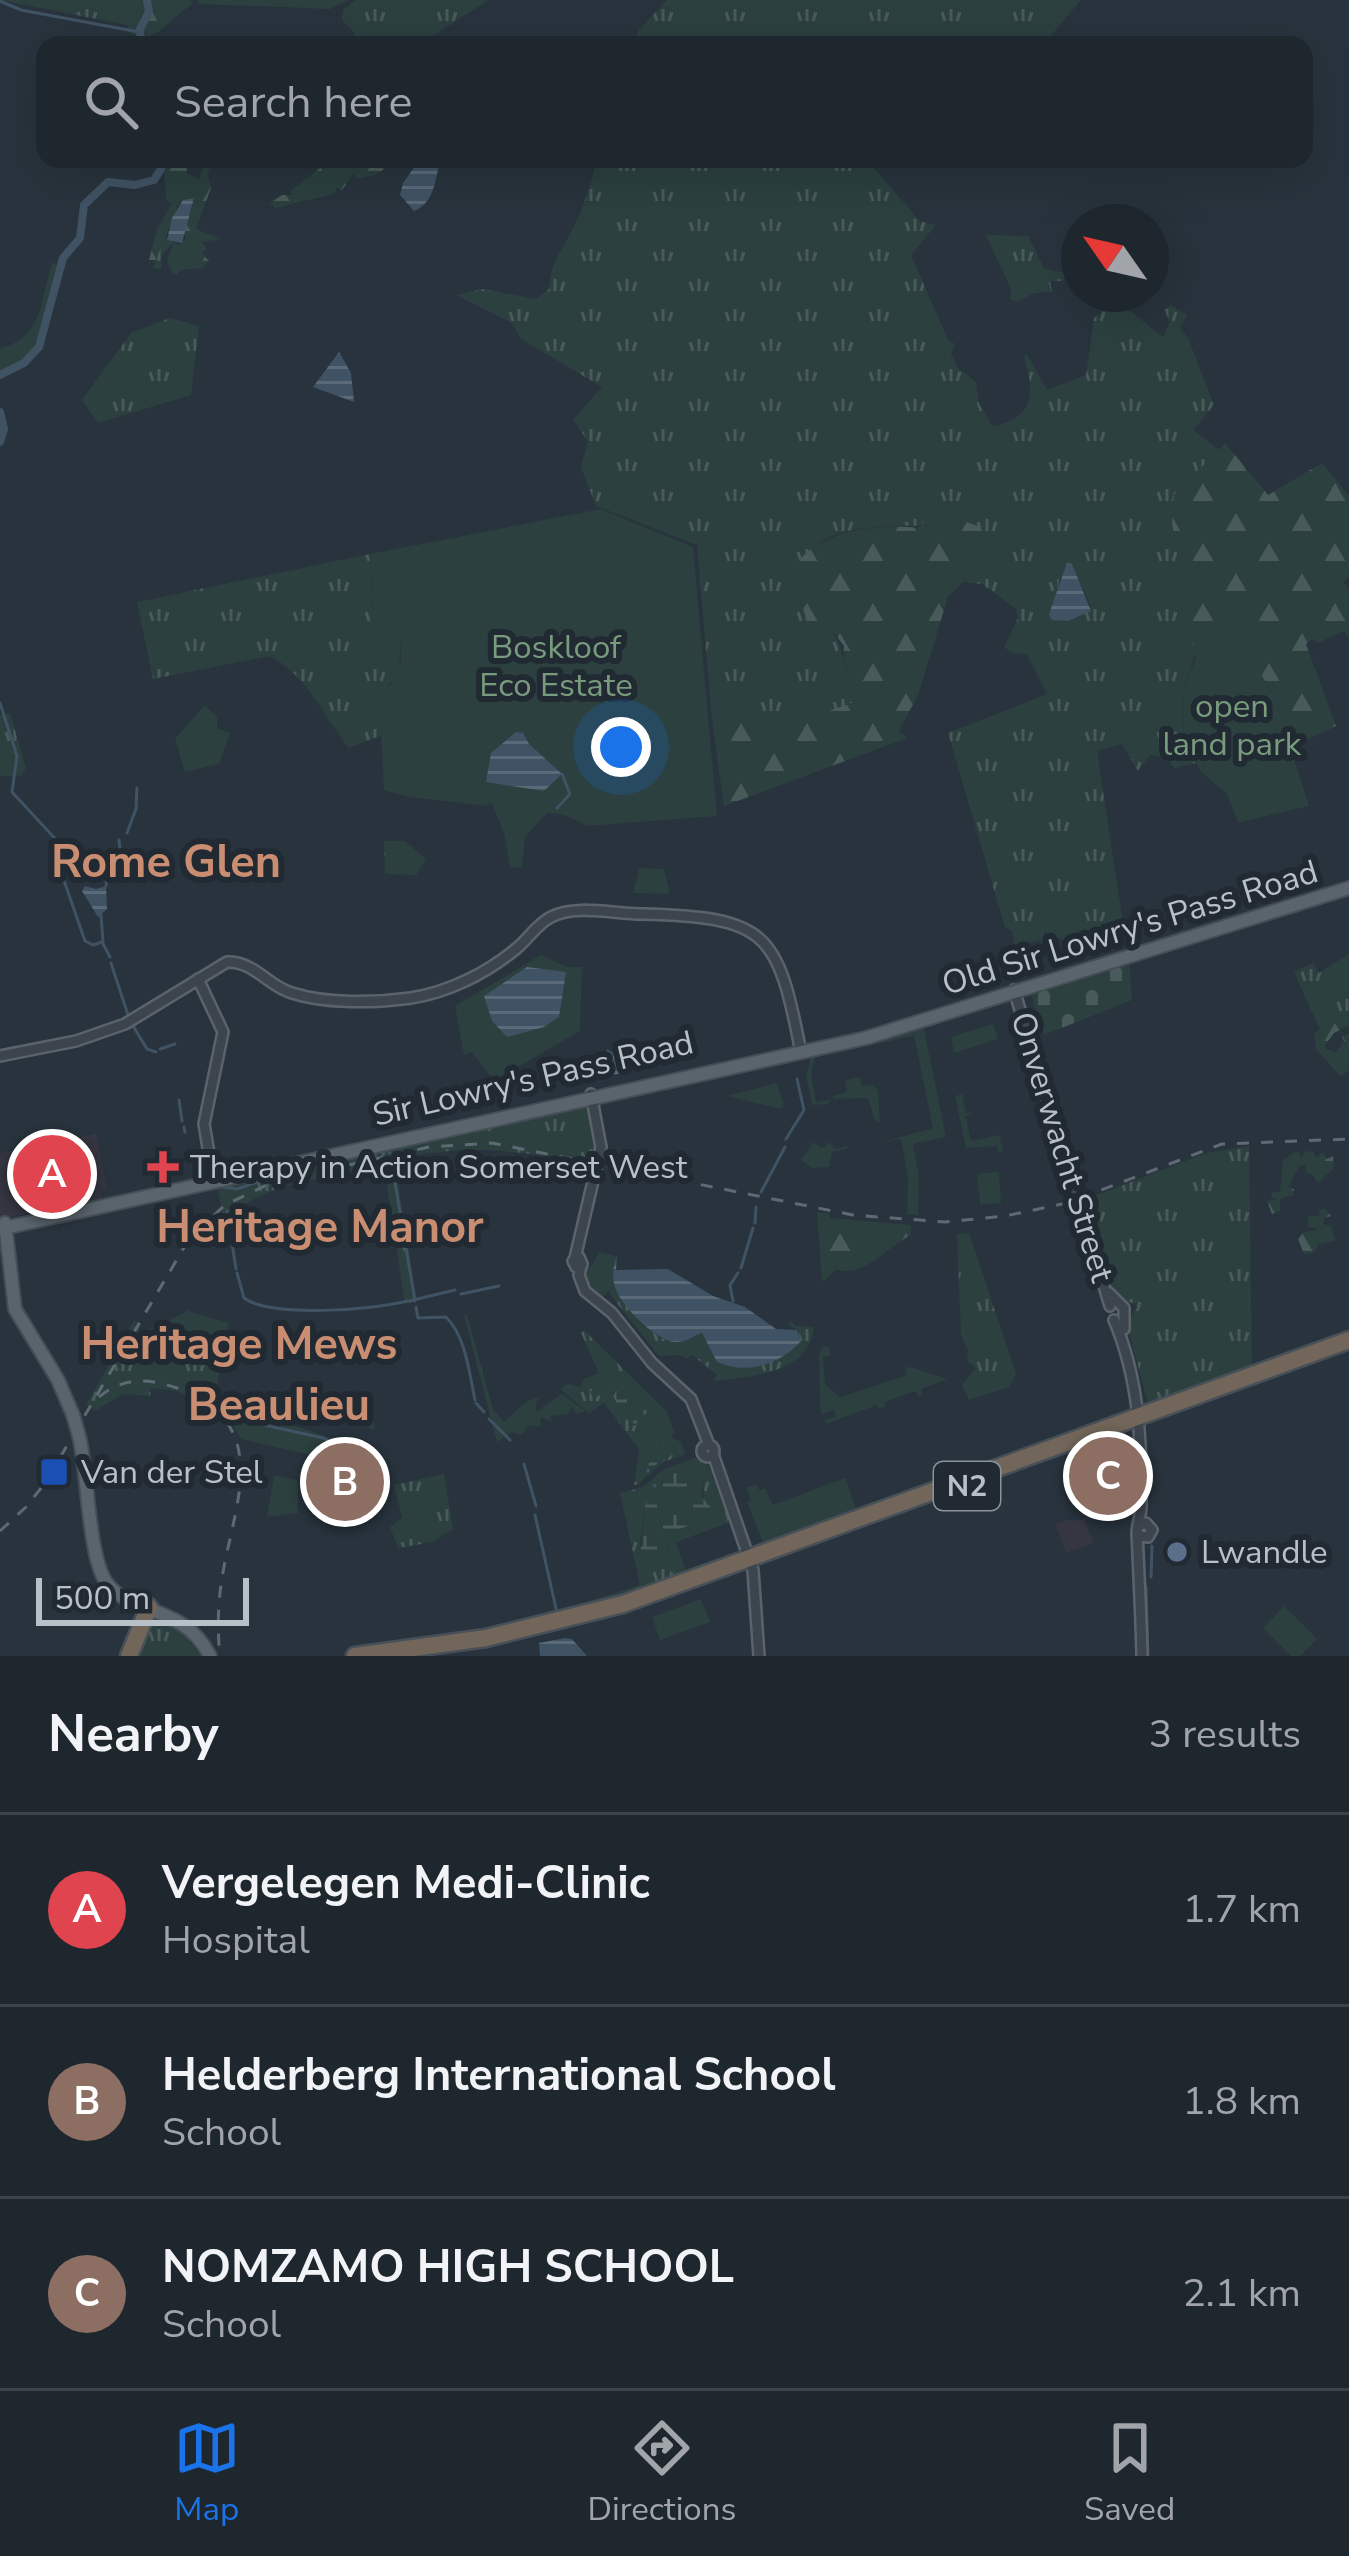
<!DOCTYPE html>
<html lang="en">
<head>
<meta charset="utf-8">
<style>
  body { margin:0; font-family:"Nunito Sans",sans-serif; background:#262e36; color:#f1f3f6 }
  .compass { position:absolute; left:1061px; top:204px; width:108px; height:108px; border-radius:50%; background:#1e262e; box-shadow:0 12px 48px #0002; rotate:304deg }
  .scale { position:absolute; left:36px; bottom:30px; width:213px; box-sizing:border-box; padding-left:12px; border:6px solid #b8c0c8; border-top:0; font-size:33px; line-height:42px; white-space:nowrap; color:#b8c0c8; -webkit-text-stroke:9px #212a32; paint-order:stroke }
  .you { position:absolute; left:621px; top:747px; width:42px; height:42px; margin:-30px; border:9px solid #fff; border-radius:50%; background:#1a73e8; box-shadow:0 0 0 18px #1a73e833 }
  .badge { display:grid; place-items:center; width:78px; height:78px; border-radius:50%; background:#1a73e8; color:#fff; font-size:39px; font-weight:700 }
  .pin { position:absolute; translate:-50% -50%; border:6px solid #fff; box-shadow:0 3px 12px #0006 }
  .list { margin:0; padding:0; list-style:none }
  h2 { display:flex; justify-content:space-between; align-items:center; height:156px; margin:0; padding:0 48px; font-size:51px }
  h2 small { font-size:39px; font-weight:400; color:#a1a5aa }
  .list li { display:grid; grid-template-columns:78px 1fr auto; gap:36px; align-items:center; box-sizing:border-box; height:192px; padding:0 48px; border-top:3px solid #3c434a }
  .list b { display:block; font-size:45px; white-space:nowrap }
  .list p { margin:0; font-size:39px; white-space:nowrap; color:#a1a5aa }
  .list em { font-size:39px; font-style:normal; color:#a1a5aa }
  .icon { flex:none; width:66px; height:66px; fill:none; stroke:currentColor; stroke-width:2; stroke-linecap:round; stroke-linejoin:round }
  .map { position:relative; flex:none; width:1349px; height:1656px; overflow:hidden }
  .search { position:absolute; background:#1e262e; box-shadow:0 12px 48px #0002; left:36px; right:36px; top:36px; height:132px; display:flex; align-items:center; gap:30px; box-sizing:border-box; padding:0 42px; border-radius:24px; color:#a1a5aa; font-size:45px }
  .sheet { height:732px; background:#1e262e }
  nav { display:flex; justify-content:space-around; align-items:center; box-sizing:border-box; height:168px; border-top:3px solid #3c434a; background:#1e262e; font-size:33px; color:#a1a5aa }
  nav a { display:grid; justify-items:center; gap:6px }
  nav .on { color:#1a73e8 }
  .map>svg:first-child { display:block }
</style>
</head>
<body>
<div class="map">
<svg width="1349" height="1656" viewBox="0 0 1349 1656">
  <defs>
    <pattern id="grass-tufts" width="24" height="20" patternUnits="userSpaceOnUse" patternTransform="scale(3)"><rect width="24" height="20" fill="#2b403f"/><path d="M3 7l-1-3M5 7V3M7 7l1-3M15 17l-1-3M17 17v-4M19 17l1-3" fill="none" stroke="#485a59"/></pattern>
    <pattern id="forest-firs" width="22" height="20" patternUnits="userSpaceOnUse" patternTransform="scale(3)"><rect width="22" height="20" fill="#2b403f"/><path d="M5 1l3.5 6h-7zM16 11l3.5 6h-7z" fill="#485a59"/></pattern>
    <pattern id="wetland-marsh" width="20" height="14" patternUnits="userSpaceOnUse" patternTransform="scale(3)"><rect width="20" height="14" fill="#2b403f"/><path d="M1 5h8M5 5V1M11 12h8M15 12V8" fill="none" stroke="#485a59"/></pattern>
    <pattern id="cemetery-stones" width="16" height="16" patternUnits="userSpaceOnUse" patternTransform="scale(3)"><rect width="16" height="16" fill="#2b403f"/><path d="M2 7V4a2 2 0 0 1 4 0v3zM10 15v-3a2 2 0 0 1 4 0v3z" fill="#485a59"/></pattern>
    <pattern id="water-rules" width="6" height="5" patternUnits="userSpaceOnUse" patternTransform="scale(3)"><rect width="6" height="5" fill="#405364"/><path d="M0 2.5h6" fill="none" stroke="#5a6a79"/></pattern>
  </defs>
  <rect width="100%" height="100%" fill="#28333d"/>
  <g fill="#363642">
    <path d="M96,1134L107,1189L100,1190L102,1199L0,1219V1153Z"/>
    <path d="M1067,1520H1084L1094,1543L1066,1553L1055,1524Z"/>
  </g>
  <g fill="url(#grass-tufts)" fill-rule="evenodd">
    <path d="M0,0H151L152,16L144,33L149,36L130,34L127,25Z"/>
    <path d="M197,0H349L330,9L199,4Z"/>
    <path d="M356,0H489L418,45H352L355,33L342,20L343,10Z"/>
    <path d="M667,0H1081L1043,45H632L639,30Z"/>
    <path d="M597,159H866L920,221L936,225L911,255L948,340L955,344L951,354L958,368L976,382L979,404L991,424L998,426C1004,422 1011,421 1017,417C1038,402 1029,376 1024,356L1027,354L1047,390L1086,375L1094,318L1109,306L1121,304L1163,337L1170,322L1164,309L1171,305L1187,315L1180,328L1188,338L1214,405L1193,430L1219,450L1174,495L1172,523L1197,649L1184,689L1183,736L1196,763L1174,768L1167,757L1150,755L1138,771L1122,744L1097,751L1124,930L1073,944L1044,932L1045,940L1015,945L1012,931L1005,927L948,733L1047,694L1027,654L1012,653L1004,647L1018,618L1016,609L982,584L963,582L982,528C937,528 865,518 824,540C808,550 797,564 782,576L798,594L807,621C839,637 835,630 845,663C850,680 855,681 857,702L789,725L743,713L712,720L697,545L596,506L581,467L588,441L573,420L602,387L521,339L512,323L456,295L482,289L536,299L549,289C552,260 558,257 570,234C583,210 591,185 597,159ZM1060,577L1083,588L1091,607L1049,614L1056,600Z"/>
    <path d="M986,235L1028,236L1044,268L1065,273L1063,281H1050L1052,292L1034,293L1017,302L1010,299L1011,289Z"/>
    <path d="M163,236L179,245L187,238L192,255L177,275L173,274L167,262L173,243L162,255L161,269L153,268Z"/>
    <path d="M170,318L199,326L191,395L98,423L82,400L131,333Z"/>
    <path d="M370,554L374,636L400,635C401,661 401,677 380,694L382,735L349,748C324,717 307,675 270,656L153,679L137,602Z"/>
    <path d="M10,713L26,768L21,776H0V715Z"/>
    <path d="M384,841H405L426,859L416,875L385,874Z"/>
    <path d="M1349,954V1019L1321,1032L1294,972L1313,963L1319,973Z"/>
    <path d="M588,1105L597,1152L593,1166C515,1150 474,1143 394,1159L417,1301L405,1304L384,1165L280,1187L223,1214L218,1191L221,1185Z"/>
    <path d="M1249,1146L1252,1372L1149,1407L1126,1322L1137,1308L1136,1304L1119,1300L1109,1290L1084,1200L1206,1153Z"/>
    <path d="M969,1233L1016,1374L1009,1387L969,1400L962,1385L976,1368L967,1361L968,1351L961,1334L957,1234Z"/>
    <path d="M614,1286C627,1304 656,1349 683,1341C690,1340 695,1335 702,1333L717,1362C750,1376 775,1361 800,1341L799,1331L787,1325L791,1321L796,1326L814,1327C810,1374 749,1377 713,1381L717,1375L692,1355L686,1359L679,1355L659,1356L609,1293Z"/>
    <path d="M188,1311L229,1323L214,1400L202,1404L177,1391L151,1388L150,1396L123,1394L95,1411L86,1405L134,1320L141,1325L138,1331L142,1333Z"/>
    <path d="M464,1315H467L493,1409L504,1422L526,1402L542,1396L536,1402V1412L562,1394L585,1411L576,1414L572,1407L568,1414L551,1416L550,1421L541,1417L540,1427L530,1425L521,1435L512,1432L497,1442Z"/>
    <path d="M584,1330L667,1412L674,1432L672,1438L681,1442L685,1454L662,1463L638,1484L634,1485L639,1449L604,1403L589,1413L560,1389L567,1384L581,1387L583,1379L599,1373L581,1333ZM622,1383H627L631,1394L651,1411L639,1418L635,1426L625,1418L613,1393ZM643,1429H660L665,1434L663,1446L676,1452L648,1470L652,1455L641,1433Z"/>
    <path d="M698,1457L709,1467L728,1519V1523L676,1542L688,1577L560,1620L557,1611L640,1585L620,1493L643,1487L664,1469ZM685,1468L703,1481L704,1502L667,1538L668,1556L639,1550C648,1505 636,1491 685,1468Z"/>
    <path d="M444,1474L453,1529L433,1542L398,1548L390,1527L402,1518L394,1485Z"/>
    <path d="M154,1616L183,1634L201,1656H132Z"/>
  </g>
  <g fill="url(#forest-firs)">
    <path d="M151,0H191L192,5C176,13 165,31 149,36L142,28L152,16Z"/>
    <path d="M164,159H186L187,174L199,179L206,159H211L208,176L211,188L196,229L221,239L202,242L207,249L202,253L209,261L202,268L180,270L191,255L184,233L194,200L186,198L178,205L156,260H149L157,229L171,205L166,199Z"/>
    <path d="M350,160L360,164L374,161L384,169L376,175L357,179L354,173L342,190L337,188L334,194L275,208L270,203L282,195H292L291,190L323,166L329,169L330,161L339,163Z"/>
    <path d="M1225,443L1268,495L1322,463L1349,496V577L1343,582L1349,589V640L1344,631L1318,643L1312,639L1306,644L1336,726L1291,747L1275,698L1232,626L1196,657L1172,523L1174,496Z"/>
    <path d="M937,511L983,528L963,582L948,597L918,695L899,731L907,738L724,806L712,720L743,713L789,725L857,701C855,681 841,664 844,646L835,634L807,621L798,594L782,576L785,563L798,562C823,530 879,523 917,528Z"/>
    <path d="M1349,1017V1026L1334,1033L1325,1045L1326,1049L1336,1052L1344,1041L1342,1036L1349,1034V1071L1340,1076L1316,1049L1314,1033Z"/>
    <path d="M1295,1151L1300,1153V1159L1305,1152L1312,1151L1317,1158L1322,1152L1327,1159L1333,1156L1334,1168L1318,1183L1312,1174L1306,1173L1305,1165L1299,1167L1288,1187L1294,1189L1293,1195L1280,1199V1211L1272,1214L1267,1201L1277,1199L1271,1197L1272,1192H1280L1283,1160Z"/>
    <path d="M1325,1209L1331,1216L1325,1218L1323,1224L1331,1226L1335,1241L1319,1244L1313,1253L1304,1254L1298,1239L1303,1233L1319,1229L1308,1227V1216H1319L1320,1210Z"/>
    <path d="M817,1212L829,1213L830,1218L911,1225V1235C885,1248 866,1277 836,1270L822,1282Z"/>
  </g>
  <g fill="url(#wetland-marsh)">
    <path d="M614,1371L621,1374V1383H628L631,1394L652,1410L639,1418L635,1426L625,1418L613,1396L621,1382L612,1392L593,1397L590,1392Z"/>
    <path d="M643,1429H660L665,1435L663,1445L676,1452L646,1471L652,1455L641,1433Z"/>
    <path d="M685,1468H693L702,1476V1497L711,1508V1517C697,1529 679,1522 667,1539L668,1556L659,1567L647,1566C639,1555 640,1552 642,1539C648,1495 638,1491 685,1468Z"/>
  </g>
  <path fill="url(#cemetery-stones)" d="M1129,963L1132,1000L1044,1035L1031,994Z"/>
  <g fill="#2b403f">
    <path d="M52,263L62,264C61,278 53,288 50,301C45,320 48,339 33,355C23,365 10,366 0,375V348C43,339 40,300 52,263Z"/>
    <path d="M601,509L693,547L717,816L587,826L565,815L547,813L525,837L522,868L510,867L504,833L492,803L487,806L409,797L384,790L379,693L392,684V664L401,663L400,636H374L370,554Z"/>
    <path d="M1232,625L1275,698L1309,806L1238,823L1227,794L1201,772L1183,736L1184,689L1196,657Z"/>
    <path d="M205,705L217,717V728L230,733L219,764L185,772L175,739Z"/>
    <path d="M639,868L664,869L670,894L633,893Z"/>
    <path d="M541,955L567,967H582L580,1031L494,1081L472,1052L464,1055L455,1006Z"/>
    <path d="M993,1024L998,1039L954,1053L951,1037Z"/>
    <path d="M920,1027L924,1029L946,1137L913,1144L919,1176L918,1215L907,1214L908,1177L901,1139L881,1142L933,1128L914,1036L815,1057L811,1074L816,1102L831,1099L828,1104L812,1105L806,1075L812,1054Z"/>
    <path d="M860,1077L862,1086L872,1085L878,1090L880,1123L875,1121L868,1098L833,1099V1096L847,1092L845,1080Z"/>
    <path d="M776,1083L784,1104L781,1109L727,1096Z"/>
    <path d="M962,1094L966,1113L973,1112L966,1117L971,1141L999,1135L1003,1151L999,1153L997,1146L966,1148L955,1096Z"/>
    <path d="M813,1142L822,1148L830,1142L834,1149L847,1146V1149L832,1152L829,1167L812,1168L801,1160Z"/>
    <path d="M999,1172L1001,1203L980,1205L977,1174Z"/>
    <path d="M599,1252L616,1256L614,1286L602,1298L585,1278V1267H591Z"/>
    <path d="M823,1346L830,1347V1356L823,1357L825,1384L840,1397L907,1375L905,1368L910,1367L948,1379L921,1389L922,1395L918,1396L915,1391L885,1402V1407L879,1409L877,1405L826,1424L825,1420L836,1416L834,1410L822,1414L820,1408L819,1355Z"/>
    <path d="M366,1395L375,1428L373,1430L350,1415L347,1399Z"/>
    <path d="M224,1410C260,1419 356,1432 367,1471L360,1473L356,1466L241,1439Z"/>
    <path d="M274,1475L298,1480V1513L267,1517Z"/>
    <path d="M845,1478L856,1508L763,1543L747,1502L751,1500L746,1488L756,1484L759,1490L765,1488L773,1505Z"/>
    <path d="M701,1599L710,1622L660,1640L652,1617Z"/>
    <path d="M1284,1606L1317,1639L1300,1656H1291L1263,1628Z"/>
  </g>
  <g fill="url(#water-rules)">
    <path d="M420,159H440C436,178 434,204 414,211L400,195L403,183Z"/>
    <path d="M194,198L182,243L167,240L172,218L183,200Z"/>
    <path d="M339,352L351,373L354,402L313,387Z"/>
    <path d="M1067,563L1072,564L1091,611L1068,621L1052,620L1049,614Z"/>
    <path d="M516,732L523,733L529,744L562,774L544,791L486,782L491,753Z"/>
    <path d="M85,886L96,889L106,886L107,909L98,917L82,891Z"/>
    <path d="M527,967L566,972L559,1017L544,1027L507,1037L492,1021L484,996Z"/>
    <path d="M607,1049L631,1064L630,1072L600,1077L599,1068Z"/>
    <path d="M617,1255L616,1270L668,1269L713,1296L745,1307L776,1329L797,1330L801,1341C780,1365 746,1375 717,1362L702,1333C693,1336 685,1343 675,1342C656,1341 616,1302 614,1283C612,1274 614,1264 617,1255Z"/>
    <path d="M565,1638L572,1639L587,1656H540L539,1643Z"/>
  </g>
  <g fill="none" stroke-linecap="round" stroke-linejoin="round">
    <g stroke="#405364" stroke-width="3">
      <path d="M0,1L21,10L139,32"/>
      <path d="M0,703L17,756L12,792L60,844"/>
      <path d="M557,808L570,794L562,774"/>
      <path d="M127,833L136,809L137,788"/>
      <path d="M61,848L66,853L62,875L85,941L93,945L102,942L110,957"/>
      <path d="M106,886L107,874L121,860L119,840"/>
      <path d="M101,915L103,942"/>
      <path d="M111,963L129,1018"/>
      <path d="M133,1026L147,1049L156,1052"/>
      <path d="M160,1049L175,1044"/>
      <path d="M179,1100L182,1121"/>
      <path d="M184,1127L185,1132"/>
      <path d="M786,1139L804,1110L797,1079"/>
      <path d="M391,1159L415,1301"/>
      <path d="M223,1187L237,1189L284,1173L387,1150L390,1153"/>
      <path d="M761,1192L785,1147"/>
      <path d="M227,1211L236,1269"/>
      <path d="M755,1223L756,1207"/>
      <path d="M741,1268L753,1228"/>
      <path d="M237,1273L244,1298C271,1318 373,1310 407,1301"/>
      <path d="M461,1294L499,1286"/>
      <path d="M409,1301L455,1290"/>
      <path d="M733,1301L730,1285L738,1273"/>
      <path d="M416,1307L418,1318L446,1317C466,1337 469,1372 475,1400"/>
      <path d="M476,1403L484,1412"/>
      <path d="M214,1404L228,1417L323,1438L328,1440L332,1455L364,1463"/>
      <path d="M489,1419L510,1440"/>
      <path d="M524,1464L536,1506"/>
      <path d="M648,1470V1471"/>
      <path d="M654,1485L655,1486"/>
      <path d="M535,1515L557,1613"/>
      <path d="M1151,1577L1152,1546"/>
      <path d="M1146,1587L1148,1656"/>
    </g>
    <g stroke="#405364" stroke-width="8">
      <path d="M141,45L140,29L149,12L147,0"/>
      <path d="M0,375L24,363L39,347L63,258L80,238L84,205L108,182L135,185L154,180L161,169L159,159"/>
      <path d="M0,412L4,429L0,442"/>
    </g>
    <g stroke="#5a636b" stroke-width="14">
      <g id="minor">
        <path d="M198,979L223,1032L204,1124L214,1183"/>
        <path d="M1014,990L1110,1306"/>
        <path d="M0,1056L76,1041L125,1024L227,962C254,961 268,986 292,993C326,1004 375,1003 411,998C449,992 487,973 517,948C529,938 537,924 551,917C576,904 614,914 641,914C767,917 778,931 801,1053"/>
        <path d="M579,1257L582,1264L576,1267L573,1261Z"/>
        <path d="M575,1258L601,1147L591,1094"/>
        <path d="M581,1266L579,1275L585,1291L612,1313L652,1363L691,1399L709,1445"/>
        <path d="M1109,1293L1124,1308V1329"/>
        <path d="M1114,1320C1139,1378 1142,1443 1141,1506C1141,1516 1137,1525 1137,1533C1139,1574 1141,1615 1142,1656"/>
        <circle cx="708" cy="1451" r="6"/>
        <path d="M713,1454L753,1570L759,1656"/>
        <path d="M1138,1526L1146,1523L1152,1530L1148,1537L1139,1536"/>
      </g>
    </g>
    <g stroke="#454e56" stroke-width="16">
      <g id="major">
        <path d="M5,1223L15,1309L58,1380L73,1415"/>
        <path d="M0,1229L866,1038L1349,888"/>
        <path d="M79,1436C88,1472 88,1555 106,1582C130,1616 183,1603 210,1656"/>
      </g>
    </g>
    <g stroke="#475058" stroke-width="21">
      <g id="highway">
        <path d="M129,1656L149,1607"/>
        <path d="M355,1656L486,1638L623,1604L1349,1340"/>
      </g>
    </g>
    <use href="#minor" stroke="#3c454d" stroke-width="9"/>
    <use href="#major" stroke="#5a646d" stroke-width="12"/>
    <use href="#highway" stroke="#72665a" stroke-width="16"/>
    <g stroke="#5e6973" stroke-width="3" stroke-dasharray="12 12" stroke-linecap="butt">
      <path d="M99,1397C123,1377 148,1378 177,1388C272,1423 236,1500 223,1572C218,1600 217,1628 220,1656"/>
      <path d="M0,1531L26,1507L45,1483L189,1239L225,1205L273,1182L429,1147L492,1143L853,1215L945,1222L1005,1216L1067,1203L1222,1144L1349,1139"/>
    </g>
    <g stroke="#454e56" stroke-width="16" stroke-linecap="butt">
      <path id="major-bridge" d="M73,1415L79,1436"/>
    </g>
    <use href="#major-bridge" stroke="#5a646d" stroke-width="12"/>
  </g>
  <path fill="#e0444e" stroke="#212a32" stroke-width="4.5" d="M157 1149h12v12h12v12h-12v12h-12v-12h-12v-12h12z"/>
  <rect fill="#1a4fb4" stroke="#212a32" stroke-width="4.5" x="39" y="1457" width="30" height="30" rx="6"/>
  <circle fill="#5c6f8a" stroke="#212a32" stroke-width="4.5" cx="1177" cy="1552" r="12"/>
  <g text-anchor="middle" dominant-baseline="central" stroke-width="12" stroke-linejoin="round" paint-order="stroke">
    <rect fill="#212a32" stroke="#8b939b" stroke-width="3" x="934" y="1462" width="66" height="48" rx="9"/>
    <g font-size="30" font-weight="bold" fill="#b8c0c8">
      <text x="967" y="1486">N2</text>
    </g>
    <g font-size="33" fill="#799b7d" stroke="#212a32">
      <text x="556" y="647">Boskloof<tspan x="556" dy="38">Eco Estate</tspan></text>
      <text x="1232" y="706">open<tspan x="1232" dy="38">land park</tspan></text>
    </g>
    <g font-size="33" fill="#b8c0c8" stroke="#212a32">
      <text transform="translate(1130 928) rotate(-17)">Old Sir Lowry's Pass Road</text>
      <text transform="translate(533 1079) rotate(-13)">Sir Lowry's Pass Road</text>
      <text transform="translate(1062 1147) rotate(73)">Onverwacht Street</text>
    </g>
    <g font-size="33" fill="#b8c0c8" stroke="#212a32" text-anchor="start">
      <text x="190" y="1167">Therapy in Action Somerset West</text>
      <text x="81" y="1472">Van der Stel</text>
      <text x="1201" y="1552">Lwandle</text>
    </g>
    <g font-size="45" font-weight="bold" fill="#c98e72" stroke="#212a32">
      <text x="166" y="862">Rome Glen</text>
      <text x="320" y="1227">Heritage Manor</text>
      <text x="239" y="1344">Heritage Mews</text>
      <text x="279" y="1405">Beaulieu</text>
    </g>
  </g>
</svg>
<svg class="compass" viewBox="-18 -18 36 36"><path d="M0-13l5 13h-10z" fill="#e53935"/><path d="M0 13l5-13h-10z" fill="#a1a5aa"/></svg>
<div class="scale">500 m</div>
<div class="you"></div>
<div class="pin badge" style="left:52px;top:1174px;background:#e0444e">A</div>
<div class="pin badge" style="left:345px;top:1482px;background:#8d6e63">B</div>
<div class="pin badge" style="left:1108px;top:1476px;background:#8d6e63">C</div>
<div class="search"><svg class="icon" aria-label="search" viewBox="0 0 24 24"><circle cx="10" cy="10" r="6"/><path d="M15 15l6 6"/></svg>Search here</div>
</div>
<section class="sheet">
<h2>Nearby<small>3 results</small></h2>
<ul class="list">
<li><span class="badge" style="background:#e0444e">A</span><div><b>Vergelegen Medi-Clinic</b><p>Hospital</p></div><em>1.7 km</em></li>
<li><span class="badge" style="background:#8d6e63">B</span><div><b>Helderberg International School</b><p>School</p></div><em>1.8 km</em></li>
<li><span class="badge" style="background:#8d6e63">C</span><div><b>NOMZAMO HIGH SCHOOL</b><p>School</p></div><em>2.1 km</em></li>
</ul>
</section>
<nav>
<a class="on"><svg class="icon" aria-label="map" viewBox="0 0 24 24"><path d="M3 6l6-2 6 2 6-2v14l-6 2-6-2-6 2zM9 4v14M15 6v14"/></svg>Map</a>
<a><svg class="icon" aria-label="directions" viewBox="0 0 24 24"><path d="M12 3l9 9-9 9-9-9zM9 14v-3h6M13 9l2 2-2 2"/></svg>Directions</a>
<a><svg class="icon" aria-label="saved" viewBox="0 0 24 24"><path d="M7 4h10v16l-5-4-5 4z"/></svg>Saved</a>
</nav>
</body>
</html>
